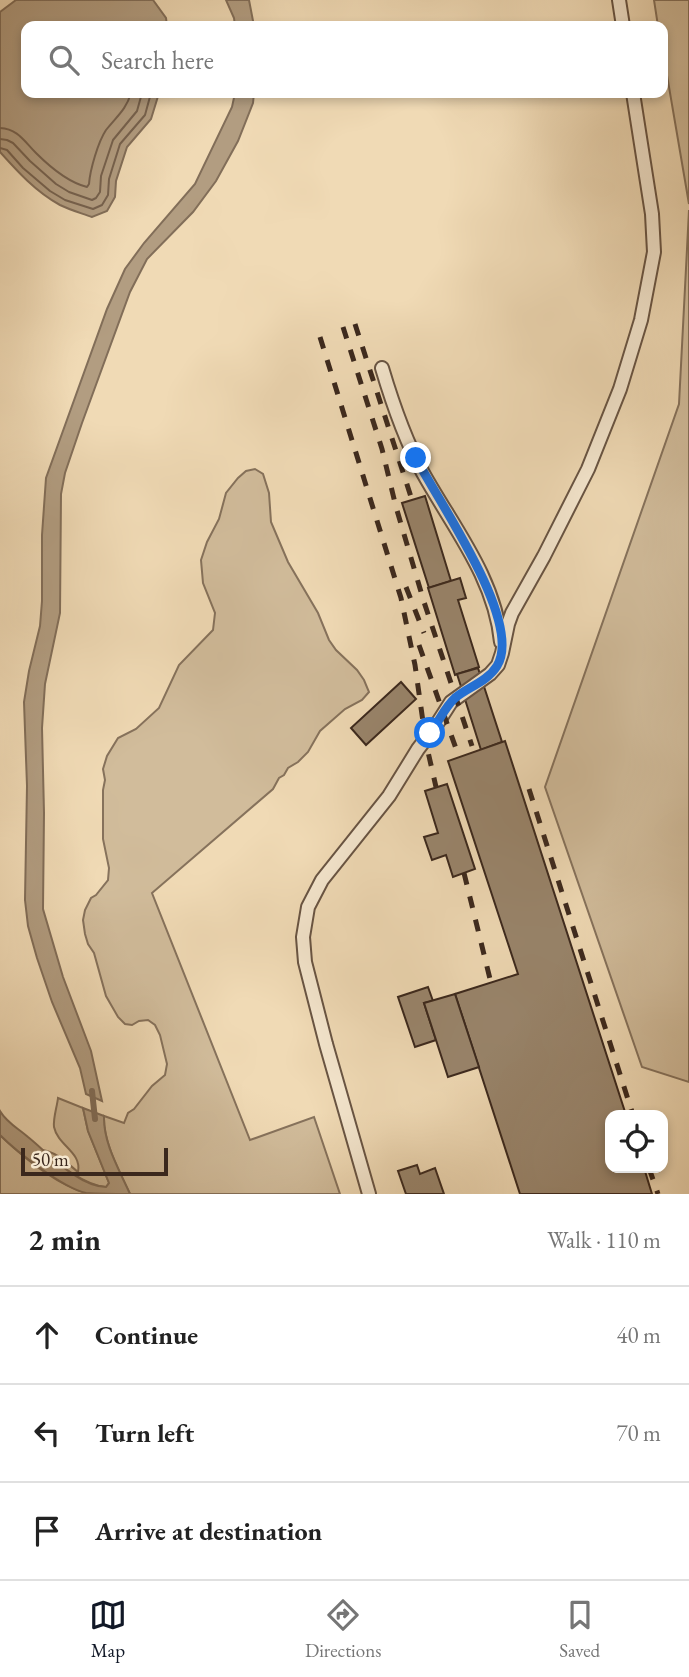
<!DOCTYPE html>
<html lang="en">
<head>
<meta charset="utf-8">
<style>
  body { margin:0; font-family:"EB Garamond",serif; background:#f6f6f6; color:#222 }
  .controls { position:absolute; right:21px; bottom:21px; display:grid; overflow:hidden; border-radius:14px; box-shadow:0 4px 10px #0003 }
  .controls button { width:63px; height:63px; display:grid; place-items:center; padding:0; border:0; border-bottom:2px solid #e0e0e0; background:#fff; color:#222; font:35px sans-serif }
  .scale { position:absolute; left:21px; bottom:18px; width:147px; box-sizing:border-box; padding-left:7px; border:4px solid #3b281d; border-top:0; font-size:19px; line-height:24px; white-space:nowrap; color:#3b281d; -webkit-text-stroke:5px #f5e7cf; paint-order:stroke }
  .stop { position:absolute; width:21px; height:21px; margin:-16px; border:5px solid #1a73e8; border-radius:50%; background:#fff }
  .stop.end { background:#1a73e8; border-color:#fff; box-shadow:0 2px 7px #0008 }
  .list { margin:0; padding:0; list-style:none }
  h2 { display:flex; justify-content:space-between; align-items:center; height:91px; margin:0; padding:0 28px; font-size:30px }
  h2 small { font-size:23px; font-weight:400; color:#767676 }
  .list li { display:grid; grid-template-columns:46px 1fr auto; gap:21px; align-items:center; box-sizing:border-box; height:98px; padding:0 28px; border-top:2px solid #e0e0e0 }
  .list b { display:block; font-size:26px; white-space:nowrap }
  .list em { font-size:23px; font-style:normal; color:#767676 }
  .icon { flex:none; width:38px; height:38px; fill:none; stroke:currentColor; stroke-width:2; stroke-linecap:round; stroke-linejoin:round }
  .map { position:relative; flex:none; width:689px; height:1194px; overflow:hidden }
  .search { position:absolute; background:#fff; box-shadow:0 4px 10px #0003; left:21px; right:21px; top:21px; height:77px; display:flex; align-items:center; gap:18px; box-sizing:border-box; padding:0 24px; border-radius:14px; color:#767676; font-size:26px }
  .sheet { height:385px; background:#fff }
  nav { display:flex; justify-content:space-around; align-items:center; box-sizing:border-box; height:98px; border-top:2px solid #e0e0e0; background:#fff; font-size:19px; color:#767676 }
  nav a { display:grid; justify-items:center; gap:4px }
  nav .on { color:#111827 }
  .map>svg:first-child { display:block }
</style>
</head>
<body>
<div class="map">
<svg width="689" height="1194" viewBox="0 0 689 1194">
  <rect width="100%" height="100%" fill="#f0dab5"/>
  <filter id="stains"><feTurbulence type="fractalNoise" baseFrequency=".00286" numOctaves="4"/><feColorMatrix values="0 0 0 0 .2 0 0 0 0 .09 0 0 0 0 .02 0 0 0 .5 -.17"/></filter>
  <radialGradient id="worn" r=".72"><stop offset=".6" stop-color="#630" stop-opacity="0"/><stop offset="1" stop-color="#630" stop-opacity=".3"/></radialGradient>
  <g fill="#d1bc9b" stroke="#86725c" stroke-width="2">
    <path d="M654,0H689V204L663,52V26H658Z"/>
    <path d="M689,210V1082L642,1067L545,787L679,404Z"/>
    <path d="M255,469L263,474L269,493L271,522L288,562L318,613L329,640L336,650L357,670L364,680L369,692L362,700L345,709L320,731L308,752L298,762L288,768L284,775L279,778L273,789L152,893L250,1140L314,1117L340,1194H130C119,1171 103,1141 104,1116L124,1123L128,1113L134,1109L152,1086L165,1075L167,1064L160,1035L155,1025L148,1020L139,1021L132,1025L125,1024L118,1017L106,996L94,953L88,944L85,934L83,920L85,910L91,898L96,895L108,880L109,868L103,839V790L105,780L103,769L107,756L118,738L136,729L159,708L179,665L213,630L215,613L203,583L201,560L207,542L219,519L226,493L238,478L246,471Z"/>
    <path d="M58,1098L83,1108L88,1131L109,1183L106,1187C86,1186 57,1164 42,1150C57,1152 68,1164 78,1172C82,1152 58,1146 54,1127C53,1118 57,1107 58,1098Z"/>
    <path d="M0,1135C23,1157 58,1186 90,1194H0Z"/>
  </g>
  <g fill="#b29d81" stroke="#826e59" stroke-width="2">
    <path d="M16,0H153L166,18L167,26H26V93H159L151,119L127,147L116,181L115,197L107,211L92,217C81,213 70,210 60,205C36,192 17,171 0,152V12Z"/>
    <path d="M226,0H249L254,26H235L234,18Z"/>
    <path d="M235,93H254L253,103L238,141L216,181L193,212L147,259L130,292L82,423L65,473L61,494L60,613L45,684L42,728L44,813L43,909L63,977L91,1051L102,1101L86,1094L80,1068L52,1002L37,958L28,926L25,900L27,786L24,702L29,671L40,626L42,601V535L46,478L107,309L125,269L144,243L195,184L232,107Z"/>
    <path d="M83,1108L104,1116C103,1143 119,1169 130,1194C115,1194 100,1194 86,1193C63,1188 17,1152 0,1135V1111C7,1123 18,1128 28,1137C49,1154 78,1186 106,1187L109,1183L88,1131Z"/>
  </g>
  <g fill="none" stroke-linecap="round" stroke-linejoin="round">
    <g stroke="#76624f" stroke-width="2">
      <path d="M0,128C18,129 24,141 36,153C50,167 67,182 87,187L89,184C90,170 98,142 106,130C117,116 126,110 131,93"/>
      <path d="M0,139L7,140L13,143L30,161L56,184L69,192L92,200L96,198L100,192L101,176L113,140L137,111L142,93"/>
      <path d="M0,148L7,150L23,168L50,191L65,200L93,209L102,205L108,195L109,179L120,144L145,115L151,93"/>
    </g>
    <path stroke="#826e59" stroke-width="6" d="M92,1091L95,1119"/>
  </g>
  <g fill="#99856c" stroke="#3b281d" stroke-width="2">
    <path d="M425,496L451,581L429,588L402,503Z"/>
    <path d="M460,578L466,598L458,600L479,667L455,675L428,588Z"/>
    <path d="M478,668L502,742L481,750L457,674Z"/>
    <path d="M401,682L416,699L366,745L351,728Z"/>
    <path d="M505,741L626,1115H610V1168H644L652,1194H520L455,994L518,974L448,761Z"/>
    <path d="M447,784L475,869L453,877L446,855L432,860L424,837L438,833L425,791Z"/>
    <path d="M428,987L433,1001L424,1003L436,1040L415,1047L398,997Z"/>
    <path d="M455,994L479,1067L448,1077L424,1003Z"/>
    <path d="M417,1165L420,1174L435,1168L444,1194H406L398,1171Z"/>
  </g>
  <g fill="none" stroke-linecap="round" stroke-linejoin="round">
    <g stroke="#685443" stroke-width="16">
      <g id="service">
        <path d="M619,0L623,26"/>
        <path d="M382,368C393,405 405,440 423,473C453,527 495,578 501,642"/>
        <path d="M369,1194L326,1044L305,962L303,937L308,907L322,880L389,796L418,749L435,727L451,702L490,674L498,665L502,653L508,624L512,613L544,556L588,469L620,389L641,320L654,252L652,214L633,93"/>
      </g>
    </g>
    <use href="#service" stroke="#f5e7cf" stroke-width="12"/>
    <g stroke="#3b281d" stroke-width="5" stroke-dasharray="12 12" stroke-linecap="butt">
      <path d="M355,324L412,500"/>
      <path d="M343,327L382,449L396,507L424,602L472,746"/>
      <path d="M320,337L401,598L415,665L426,743L436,787"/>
      <path d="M406,587L424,633"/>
      <path d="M419,645L459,757"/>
      <path d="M529,789L633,1115"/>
      <path d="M464,873L491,983"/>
      <path d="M649,1168L658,1194"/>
    </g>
  </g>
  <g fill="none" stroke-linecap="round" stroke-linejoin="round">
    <path stroke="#1a73e8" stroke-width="9" d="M416,458C437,500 524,622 497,666C487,682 468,687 455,698C444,708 439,722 430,733"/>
  </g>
  <rect width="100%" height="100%" filter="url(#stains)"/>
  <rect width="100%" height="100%" fill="url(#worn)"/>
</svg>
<div class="controls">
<button><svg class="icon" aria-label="locate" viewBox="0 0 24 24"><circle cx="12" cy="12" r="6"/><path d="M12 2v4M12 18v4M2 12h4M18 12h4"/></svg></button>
</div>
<div class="scale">50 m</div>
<div class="stop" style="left:430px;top:733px"></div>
<div class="stop end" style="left:416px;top:458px"></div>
<div class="search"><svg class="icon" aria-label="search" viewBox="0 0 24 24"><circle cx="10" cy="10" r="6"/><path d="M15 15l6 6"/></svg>Search here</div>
</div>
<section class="sheet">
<h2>2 min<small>Walk · 110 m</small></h2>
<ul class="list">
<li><svg class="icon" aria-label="ahead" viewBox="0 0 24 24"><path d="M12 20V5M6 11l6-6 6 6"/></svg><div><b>Continue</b></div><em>40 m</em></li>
<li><svg class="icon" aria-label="left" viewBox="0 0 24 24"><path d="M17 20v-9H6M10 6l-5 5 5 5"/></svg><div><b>Turn left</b></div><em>70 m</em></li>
<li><svg class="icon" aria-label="arrive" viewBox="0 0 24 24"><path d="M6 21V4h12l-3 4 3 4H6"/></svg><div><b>Arrive at destination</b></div></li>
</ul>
</section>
<nav>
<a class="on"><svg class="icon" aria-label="map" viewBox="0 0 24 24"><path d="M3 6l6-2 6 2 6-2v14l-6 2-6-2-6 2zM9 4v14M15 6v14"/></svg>Map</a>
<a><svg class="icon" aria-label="directions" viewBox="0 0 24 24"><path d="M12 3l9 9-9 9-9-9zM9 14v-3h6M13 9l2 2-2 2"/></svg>Directions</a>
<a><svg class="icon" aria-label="saved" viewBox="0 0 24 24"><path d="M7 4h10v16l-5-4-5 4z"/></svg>Saved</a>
</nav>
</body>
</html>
